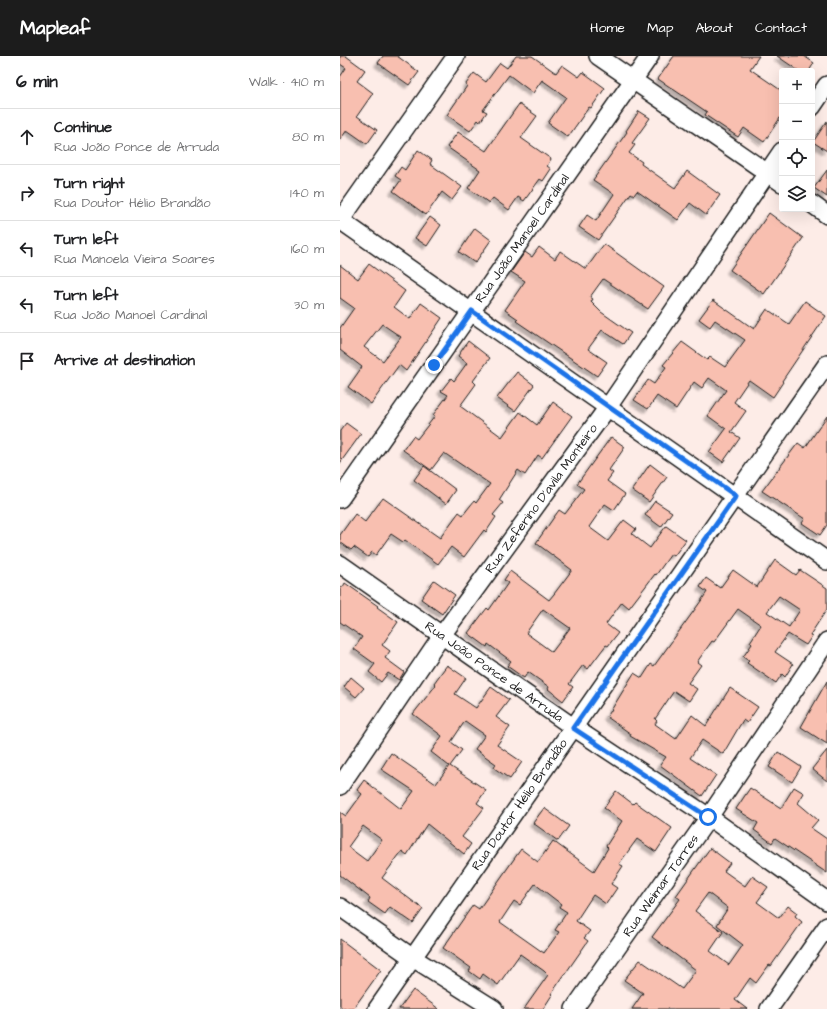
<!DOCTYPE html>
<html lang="en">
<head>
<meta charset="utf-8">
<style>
  body { margin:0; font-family:"Architects Daughter",sans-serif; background:#f2f2f2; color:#202124 }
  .controls { position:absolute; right:12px; top:12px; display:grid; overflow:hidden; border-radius:4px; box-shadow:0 4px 16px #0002 }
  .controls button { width:36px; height:36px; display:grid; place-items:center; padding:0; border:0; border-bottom:1px solid #e0e0e0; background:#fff; color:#202124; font:20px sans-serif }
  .stop { position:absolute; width:12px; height:12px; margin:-9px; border:3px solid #1a73e8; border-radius:50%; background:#fff }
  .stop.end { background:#1a73e8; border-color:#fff; box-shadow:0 1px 4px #0008 }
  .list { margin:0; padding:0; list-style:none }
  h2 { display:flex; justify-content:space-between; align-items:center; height:52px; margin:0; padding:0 16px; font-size:17px }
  h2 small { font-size:13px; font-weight:400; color:#757577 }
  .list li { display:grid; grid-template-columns:26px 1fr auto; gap:12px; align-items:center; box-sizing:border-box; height:56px; padding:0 16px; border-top:1px solid #e0e0e0 }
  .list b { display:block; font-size:15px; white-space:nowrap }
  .list p { margin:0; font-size:13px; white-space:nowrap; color:#757577 }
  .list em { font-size:13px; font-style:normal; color:#757577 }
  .icon { flex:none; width:22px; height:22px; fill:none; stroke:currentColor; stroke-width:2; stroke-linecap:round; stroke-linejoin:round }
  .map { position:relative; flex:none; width:487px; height:953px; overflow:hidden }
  header { display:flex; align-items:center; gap:24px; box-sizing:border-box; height:56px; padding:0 20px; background:#1c1c1c; color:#fff }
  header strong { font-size:19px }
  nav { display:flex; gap:22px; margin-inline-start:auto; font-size:14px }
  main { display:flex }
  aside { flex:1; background:#fff }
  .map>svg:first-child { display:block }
</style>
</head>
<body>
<header>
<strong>Mapleaf</strong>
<nav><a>Home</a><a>Map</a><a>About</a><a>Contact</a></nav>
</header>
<main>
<aside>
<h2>6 min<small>Walk · 410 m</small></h2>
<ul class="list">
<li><svg class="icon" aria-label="ahead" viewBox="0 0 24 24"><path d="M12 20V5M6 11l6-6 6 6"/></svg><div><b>Continue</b><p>Rua João Ponce de Arruda</p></div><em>80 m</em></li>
<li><svg class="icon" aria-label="right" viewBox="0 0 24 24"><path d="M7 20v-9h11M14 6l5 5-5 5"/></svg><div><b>Turn right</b><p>Rua Doutor Hélio Brandão</p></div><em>140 m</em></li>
<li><svg class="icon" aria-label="left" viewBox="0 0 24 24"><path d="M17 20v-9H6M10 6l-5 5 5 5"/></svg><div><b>Turn left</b><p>Rua Manoela Vieira Soares</p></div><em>160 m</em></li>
<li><svg class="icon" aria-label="left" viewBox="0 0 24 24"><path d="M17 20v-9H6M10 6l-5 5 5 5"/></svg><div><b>Turn left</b><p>Rua João Manoel Cardinal</p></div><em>30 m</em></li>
<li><svg class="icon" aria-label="arrive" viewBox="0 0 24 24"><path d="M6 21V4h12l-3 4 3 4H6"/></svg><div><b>Arrive at destination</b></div></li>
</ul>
</aside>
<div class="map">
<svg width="487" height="953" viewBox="0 0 487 953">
  <defs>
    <filter id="shadow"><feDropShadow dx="-3.5" dy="3.5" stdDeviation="1" flood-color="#0004"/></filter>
  </defs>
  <rect width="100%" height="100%" fill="#fdece7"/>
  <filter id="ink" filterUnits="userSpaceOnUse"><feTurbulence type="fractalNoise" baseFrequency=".025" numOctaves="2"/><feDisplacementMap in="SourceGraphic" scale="8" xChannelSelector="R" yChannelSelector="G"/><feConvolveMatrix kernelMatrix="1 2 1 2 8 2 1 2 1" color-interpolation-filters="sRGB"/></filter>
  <g filter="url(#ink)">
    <g fill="#f8bfb0" stroke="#1c1c1c" fill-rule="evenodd" filter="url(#shadow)">
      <path d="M0,0H6L25,14L17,25L33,37L17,60L37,74L27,88L7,74L0,84V21L6,12L0,8Z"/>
      <path d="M43,0H57L79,16L69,29L38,7Z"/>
      <path d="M176,0H192L216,17L222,9L239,21L243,16L265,32L251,52L249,51L228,81L208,67L226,41L202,24L193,37L169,19L143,54L147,56L140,66L138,64L130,75L107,59L127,30L126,28L134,17L146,26L160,7L167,12Z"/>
      <path d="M334,0H419L410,13L442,35V59L424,86L404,72L398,81L365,59L367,56L318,23Z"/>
      <path d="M437,0H464L474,7L469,15H459Z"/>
      <path d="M179,48L197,60L181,82L211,103L207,110L211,113L203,125L200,123L184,145L178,141L169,154L153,142L149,147L128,132L140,114L107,91L118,76L146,95Z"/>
      <path d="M299,55L310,62L292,87L295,89L289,97L302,106L301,108L335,132L347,115L380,139L366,159L350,147L338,164L297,135L294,139L291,137L258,184L239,171L247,159L256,165L274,138L253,124L287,76L286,75Z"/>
      <path d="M487,65V95L473,86Z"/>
      <path d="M78,94L92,104L90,108L122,131L112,144L102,136L86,159L53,135L61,124L55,120L61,111L65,114Z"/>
      <path d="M487,114V141L474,132Z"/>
      <path d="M429,157L463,182L424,238L390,214Z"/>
      <path d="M90,161L101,169L87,190L75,182Z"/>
      <path d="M135,172L151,184L135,207L119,196Z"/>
      <path d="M264,188L324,231L308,253L263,223L250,241L253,243L251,246L261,256L291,277L283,288L262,274L248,293L267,306L257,320L176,265L178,263L165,254L185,225L171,216L185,196L192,201L199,191L215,203L220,195L246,213Z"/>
      <path d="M29,208L65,235L54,251L70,263L81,247L102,262L66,315L59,309L31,348L8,331L22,311L0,294V272L14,252L0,242V209L18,223ZM42,268L61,281L43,305L24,291Z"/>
      <path d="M373,244L414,273L427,253L449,268L465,245L486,260L442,325L443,326L433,341L409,324L394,346L406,355L391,376L400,382L383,406L369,396L386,373L368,360L386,334L369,322L362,332L354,326L336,353L317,340L308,353L294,344L308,324L314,328L326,311L323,309L342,286L367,304L370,301L385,311L405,284L375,264L370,271L359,263Z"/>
      <path d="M128,285L150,302L133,325L136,328L120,350L162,381L180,356L197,369L213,346L232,360L202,402L198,399L185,419L178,414L159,444L163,447L153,459L156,461L146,476L144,474L124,501L111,491L98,508L65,484L63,486L51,478L36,499L32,496L28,501L14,491L11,494L0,486V479L15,458L25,466L43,442L100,482L119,456L123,459L134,445L136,447L150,428L104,397L91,414L63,394L73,380L77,383L95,360L93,359L108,339L101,335L111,322L114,325L127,307L118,300Z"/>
      <path d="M177,316L194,329L175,355L157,342Z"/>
      <path d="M487,360V469L480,479L462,467L465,463L422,435L458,387L465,392Z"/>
      <path d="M6,367L21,378L0,407V375Z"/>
      <path d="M271,381L285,391L269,414L273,417L267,425L285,438L274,454L265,448L249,471L268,485L284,464L296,473L292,478L310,492L326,470L346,484L334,500L331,498L316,519L315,518L289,552L282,546L266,568L278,577L268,590L266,589L248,613L243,609L229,628L233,631L223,645L208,633L209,631L188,616L184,622L167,610L171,605L148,588L147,591L128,577L147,552L149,554L168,527L164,524L170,515L209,544L214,538L232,514L196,487L219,454L225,458L244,433L237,428ZM203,553L230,572L212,596L186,577Z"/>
      <path d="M310,408L327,421L309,446L292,434Z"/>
      <path d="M84,410L116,434L106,448L74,424Z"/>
      <path d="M315,445L332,456L321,471L305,459Z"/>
      <path d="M435,504L456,519L460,514L487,532V553L470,579L472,580L466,589L448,578L435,596L453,608L445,621L442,618L436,627L407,607L409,605L403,601L412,588L410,586L421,569L398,553L374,586L372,585L357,606L361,609L348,627L357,633L349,645L334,635L315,663L317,665L315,668L336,683L352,659L366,670L390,632L418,651L407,667L403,664L383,698L362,684L350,702L376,719L362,740L320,709L326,701L290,680L291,678L267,661L294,617L302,622L311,608L314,610L361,545L367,536L360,531L366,522L380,532L393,514L417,531ZM439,540L460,554L449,571L427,556Z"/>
      <path d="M94,524L115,539L102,558L81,543Z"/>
      <path d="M5,527L38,550L37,551L58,566L42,589L50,595L45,602L64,616L59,624L48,617L41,626L29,616L35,608L14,593L22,581L0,566V531H3Z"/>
      <path d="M107,609L126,622L115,638L136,652L151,631L169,644L156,661L170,671L157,689L182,706L170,723L154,712L156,708L135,693L145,679L125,665L111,686L122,694L110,710L146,734L137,747L144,752L122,781L131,788L124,798L87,768L67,799L62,795L42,822L83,853L73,867L50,851L45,858L28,846L30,842L0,819V756L6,760L22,738L17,734L24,724L61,753L74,735L41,713L51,697L96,728L109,710L91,696L102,680L73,658L96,629L94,627ZM23,770L42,784L27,805L8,791Z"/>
      <path d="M11,621L24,632L16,641L4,631Z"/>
      <path d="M487,625V688L461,671Z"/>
      <path d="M487,694V725L472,713Z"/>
      <path d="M438,696L461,711L452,726L429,711Z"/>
      <path d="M454,731L464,737L458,747L478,764L471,772L487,783V817L435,782L432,787L414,774L418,767L396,753L410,732L441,752Z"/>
      <path d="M276,735L293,748L295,746L332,772L316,796L297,783L279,808L283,810L271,828L277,832L266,848L253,839L236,865L250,875L244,882L248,885L211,938L212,939L203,953H184L208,919L204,915L180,898L158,929L143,918L140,923L129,915L131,912L103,892L133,849L139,853L181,793L198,806L213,785L254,815L268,792L266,790L282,765L264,752ZM195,828L221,848L219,851L227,856L215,874L219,876L204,897L160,866L174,845L180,849Z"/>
      <path d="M204,752L229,770L218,785L193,767Z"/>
      <path d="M370,792L390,807L384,815L405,830L412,820L428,831L417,846L439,862L448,850L457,857L455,860L462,866L431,910L429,909L416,927L410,922L395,944L407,953H292L303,937L284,924L300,904L342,933L356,914L312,881L340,843L336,840ZM368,837L388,852L377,869L403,889L389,909L370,895L383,876L355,855Z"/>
      <path d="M0,883L41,914L13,953H5L0,950Z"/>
      <path d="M73,934L99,953H59Z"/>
    </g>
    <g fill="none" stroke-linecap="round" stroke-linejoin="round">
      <g stroke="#1c1c1c" stroke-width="20">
        <g id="minor">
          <path d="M258,0L442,127"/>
          <path d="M472,51L487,29"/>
          <path d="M472,148L487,159"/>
          <path d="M0,164L487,505"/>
          <path d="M0,165L116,0"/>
          <path id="s1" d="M0,443L310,0"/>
          <path id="s2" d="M0,508L233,671L369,761L487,845"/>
          <path id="s3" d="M0,730L102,579L268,351L442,95"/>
          <path d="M0,851L73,902L154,953"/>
          <path id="s4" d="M37,953L487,308"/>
          <path id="s5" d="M234,953L369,761L487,585"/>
          <path d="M429,953L487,870"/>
        </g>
      </g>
      <use href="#minor" stroke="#fff" stroke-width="17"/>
    </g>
  </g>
  <g fill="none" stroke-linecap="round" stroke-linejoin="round" filter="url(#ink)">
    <path stroke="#1a73e8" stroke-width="5" d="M94,309L132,255L396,440L233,672L368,761"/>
  </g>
  <g text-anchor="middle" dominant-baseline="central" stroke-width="3" stroke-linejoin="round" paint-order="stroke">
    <g font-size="13" fill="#1c1c1c" stroke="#fff">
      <text stroke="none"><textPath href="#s1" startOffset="318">Rua João Manoel Cardinal</textPath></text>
      <text stroke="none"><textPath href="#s3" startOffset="351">Rua Zeferino D'avila Monteiro</textPath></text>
      <text stroke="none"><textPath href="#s2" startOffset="188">Rua João Ponce de Arruda</textPath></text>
      <text stroke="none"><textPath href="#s4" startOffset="249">Rua Doutor Hélio Brandão</textPath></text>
      <text stroke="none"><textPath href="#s5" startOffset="151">Rua Weimar Torres</textPath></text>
    </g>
  </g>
</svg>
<div class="controls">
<button>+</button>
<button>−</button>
<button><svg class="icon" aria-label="locate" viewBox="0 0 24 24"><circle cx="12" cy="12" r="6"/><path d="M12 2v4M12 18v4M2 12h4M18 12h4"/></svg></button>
<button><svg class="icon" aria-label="layers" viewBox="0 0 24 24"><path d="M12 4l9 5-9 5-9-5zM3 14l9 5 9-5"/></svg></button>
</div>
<div class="stop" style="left:368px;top:761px"></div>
<div class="stop end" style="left:94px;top:309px"></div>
</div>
</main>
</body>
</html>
